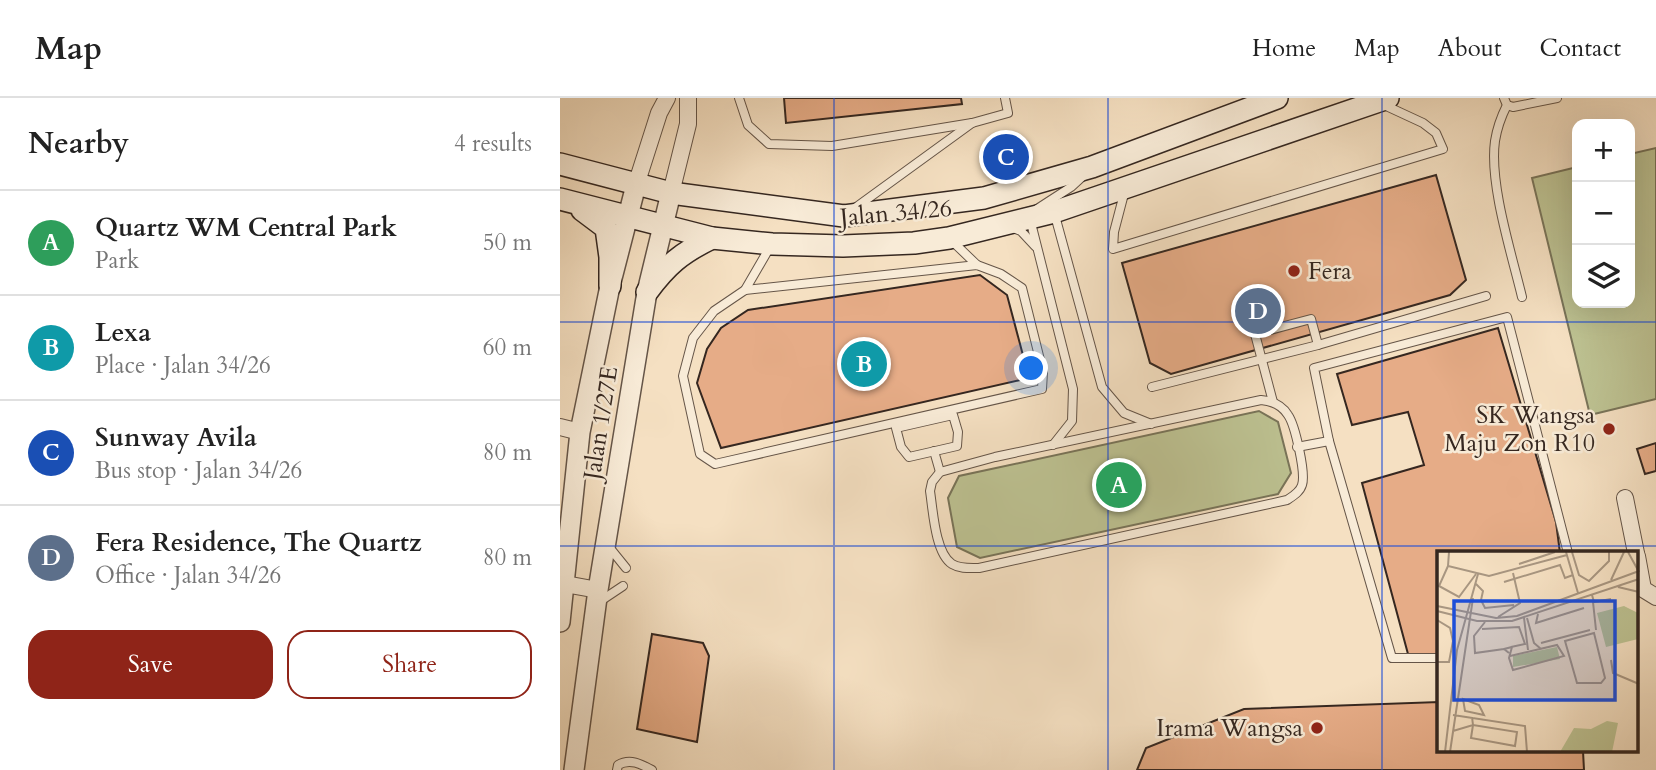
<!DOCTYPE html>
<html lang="en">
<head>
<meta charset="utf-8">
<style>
  body { margin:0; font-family:Cardo,serif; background:#f2f2f2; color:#222 }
  .controls { position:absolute; right:21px; top:21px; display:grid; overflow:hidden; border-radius:14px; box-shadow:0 7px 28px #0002 }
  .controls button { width:63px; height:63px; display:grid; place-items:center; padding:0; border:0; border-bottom:2px solid #e0e0e0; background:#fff; color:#222; font:35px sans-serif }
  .you { position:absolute; left:472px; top:271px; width:24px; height:24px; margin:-18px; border:5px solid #fff; border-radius:50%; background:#1a73e8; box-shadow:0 0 0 10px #1a73e833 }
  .badge { display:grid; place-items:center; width:46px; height:46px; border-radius:50%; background:#8f2418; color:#fff; font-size:23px; font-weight:700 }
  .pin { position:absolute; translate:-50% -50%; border:4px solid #fff; box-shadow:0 2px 7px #0006 }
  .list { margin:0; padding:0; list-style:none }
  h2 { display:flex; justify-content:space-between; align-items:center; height:91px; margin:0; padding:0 28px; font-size:30px }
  h2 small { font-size:23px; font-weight:400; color:#767676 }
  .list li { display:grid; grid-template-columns:46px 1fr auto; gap:21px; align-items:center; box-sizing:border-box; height:105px; padding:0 28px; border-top:2px solid #e0e0e0 }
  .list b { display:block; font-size:26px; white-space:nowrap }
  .list p { margin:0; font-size:23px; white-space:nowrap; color:#767676 }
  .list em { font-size:23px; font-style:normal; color:#767676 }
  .actions { display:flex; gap:14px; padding:21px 28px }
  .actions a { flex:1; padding:16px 0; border:2px solid #8f2418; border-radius:21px; text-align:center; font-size:24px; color:#8f2418 }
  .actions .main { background:#8f2418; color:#fff }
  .icon { flex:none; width:38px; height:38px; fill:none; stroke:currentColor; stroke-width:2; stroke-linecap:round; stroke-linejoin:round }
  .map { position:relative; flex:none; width:1096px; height:672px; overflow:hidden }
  header { display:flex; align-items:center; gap:42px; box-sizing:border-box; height:98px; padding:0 35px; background:#fff; border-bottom:2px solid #e0e0e0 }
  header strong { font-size:33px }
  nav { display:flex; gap:38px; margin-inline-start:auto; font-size:24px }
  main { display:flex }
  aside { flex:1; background:#fff }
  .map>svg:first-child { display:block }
</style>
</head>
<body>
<header>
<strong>Map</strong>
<nav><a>Home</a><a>Map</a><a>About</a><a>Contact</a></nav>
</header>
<main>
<aside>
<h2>Nearby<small>4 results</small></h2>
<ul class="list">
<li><span class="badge" style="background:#2e9e5b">A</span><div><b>Quartz WM Central Park</b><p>Park</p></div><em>50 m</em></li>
<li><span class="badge" style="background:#0f9aa8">B</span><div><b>Lexa</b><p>Place · Jalan 34/26</p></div><em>60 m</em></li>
<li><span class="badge" style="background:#1a4fb4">C</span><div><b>Sunway Avila</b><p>Bus stop · Jalan 34/26</p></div><em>80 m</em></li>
<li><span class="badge" style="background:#5c6f8a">D</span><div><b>Fera Residence, The Quartz</b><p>Office · Jalan 34/26</p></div><em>80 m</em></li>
</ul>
<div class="actions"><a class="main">Save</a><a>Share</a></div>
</aside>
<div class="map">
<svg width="1096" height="672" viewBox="0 0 1096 672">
  <rect width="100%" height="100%" fill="#f5e0c2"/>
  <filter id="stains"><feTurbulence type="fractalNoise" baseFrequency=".00286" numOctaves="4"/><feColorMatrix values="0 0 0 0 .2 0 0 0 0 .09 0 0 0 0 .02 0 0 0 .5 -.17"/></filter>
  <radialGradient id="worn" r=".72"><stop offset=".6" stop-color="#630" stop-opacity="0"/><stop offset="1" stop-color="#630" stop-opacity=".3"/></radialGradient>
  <g fill="#bdc292" stroke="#797459" stroke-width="2">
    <path d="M1096,50V301L1030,317L972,80L1017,69V205H1070V56Z"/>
    <path d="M699,313L718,324L731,375L718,396L420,460L397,449L388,400L399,378Z"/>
  </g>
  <g fill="#e6ac87" stroke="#352720" stroke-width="2">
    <path d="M224,0H401L402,6L226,25Z"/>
    <path d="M876,77L906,182L890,197L611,276L590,265L562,165Z"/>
    <path d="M420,177L447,197L469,280L161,350L137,285L147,251L161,230L188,212Z"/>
    <path d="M938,230L996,424L1000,455H879V556H848L802,385L864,367L848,314L792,327L777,276Z"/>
    <path d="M1096,345V373L1085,376L1077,351Z"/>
    <path d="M92,536L143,545L149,558L137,644L77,631Z"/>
    <path d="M879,604V653H1023L1024,672H577L586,650L684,611Z"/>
  </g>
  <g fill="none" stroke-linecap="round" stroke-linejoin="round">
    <g stroke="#655548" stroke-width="10">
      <g id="service">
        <path d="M179,0L188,27L209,46L272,48L412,25"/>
        <path d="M944,0L947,7L953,9L997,0"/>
        <path d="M947,7C941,19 937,30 935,43C929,86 952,157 962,199"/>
        <path d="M565,92L554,134L553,151L883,51L876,35L863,25L822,6"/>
        <path d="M295,110L412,25L448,15L445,0"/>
        <path d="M477,111L511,89L523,78"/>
        <path d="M494,114L542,289L564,315L591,326"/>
        <path d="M470,121L513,291L512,323L493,347"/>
        <path d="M453,130L461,133L475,148"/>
        <path d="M391,142L417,167"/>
        <path d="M417,167L441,176L462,190L483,274L482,291L155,366L140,356L123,278L133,240L154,213L185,192Z"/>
        <path d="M185,192L210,149"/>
        <path d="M592,289L758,247L926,198"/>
        <path d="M701,302C712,303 722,307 728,317C735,327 746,375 742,387C740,394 733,398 727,402L419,470C410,470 400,471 392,466C375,455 373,412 370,393L372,384L380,374L435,359Z"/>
        <path d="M713,304L695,236L751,221L758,247"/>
        <path d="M393,317L398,334L397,348L349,359L341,349L336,330Z"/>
        <path d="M737,349L769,343"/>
        <path d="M374,353L380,374"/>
        <path d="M49,449L66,470"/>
        <path d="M39,504L63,488"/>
        <path d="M879,560H832L769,343L754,270L947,219L1008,455"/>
        <path d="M57,672L58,667C70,660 81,666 92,672"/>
      </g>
    </g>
    <g stroke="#655548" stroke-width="18">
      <g id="minor">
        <path d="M76,87L99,15L107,0"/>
        <path d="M111,95L128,26V0"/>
        <path d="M0,329L20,334"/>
        <path d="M1065,400L1076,455"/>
        <path d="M1077,458L1083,491L1096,499"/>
        <path d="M0,485L38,492"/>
      </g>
    </g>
    <g stroke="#655548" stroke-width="22">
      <g id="tertiary">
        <path d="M0,524L20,334L50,188L76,87"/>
        <path d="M14,672L38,492L87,194L111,95"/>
      </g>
    </g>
    <g stroke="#352720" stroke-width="24">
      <g id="secondary">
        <path d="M0,66L111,95L284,118L424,100L532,69L717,0"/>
        <path d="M0,101L152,140L212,146L283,148L354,145L389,140L494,114L828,0"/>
        <path d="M22,112L46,130L50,159V188"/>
        <path d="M87,194C107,167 121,155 152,140"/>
      </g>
    </g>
    <use href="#service" stroke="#f8ebd7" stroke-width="8"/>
    <use href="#minor" stroke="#f8ebd7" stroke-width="16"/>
    <use href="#tertiary" stroke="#f8ebd7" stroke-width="19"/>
    <use href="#secondary" stroke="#f8ebd7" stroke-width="21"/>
  </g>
  <path fill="none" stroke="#1d4ed8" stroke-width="2" stroke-opacity="0.55" d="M274,0V672M548,0V672M822,0V672M0,224H1096M0,448H1096"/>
  <g fill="#8f2418" stroke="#f8ebd7" stroke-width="2.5">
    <circle cx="734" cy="173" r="7"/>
    <circle cx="1049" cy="331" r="7"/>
    <circle cx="757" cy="630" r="7"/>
  </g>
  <g text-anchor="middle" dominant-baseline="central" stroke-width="5" stroke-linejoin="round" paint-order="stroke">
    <g font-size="24" fill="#352720" stroke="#f8ebd7">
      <text transform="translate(336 115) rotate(-5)">Jalan 34/26</text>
      <text transform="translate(41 325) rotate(-81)">Jalan 1/27E</text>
    </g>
    <g font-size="24" fill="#352720" stroke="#f8ebd7" text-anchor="end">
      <text x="748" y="173" text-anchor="start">Fera</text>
      <text x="1035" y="317">SK Wangsa<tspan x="1035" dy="28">Maju Zon R10</tspan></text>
      <text x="743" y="630">Irama Wangsa</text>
    </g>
  </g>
  <g transform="translate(877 453)">
    <rect width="201" height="201" fill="#f5e0c2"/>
    <path d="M187,55L201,62V88L169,96L160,62ZM120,96L123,108L76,116V105ZM170,170L181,172L175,201H123L137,177L154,178Z" fill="#bdc292"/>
    <path fill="none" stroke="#a89681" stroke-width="2" d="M12,1L11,15L52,25L130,4M129,1L141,42M135,1L142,24L152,30L172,10V1M191,1L202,21M82,13L118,1M11,15L2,35L22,46L39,23M174,29L187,1M67,31L123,14L128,27L136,24M39,33L46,40L44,49L48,57L77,54M181,36L202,41M155,44L157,51L174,48M156,51L159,79M0,55L59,67L80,65L202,20M0,60L40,70H75L202,28M101,63L99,72L147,57M61,66L83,52L76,22M87,67L91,99M90,67L97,92L104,98M0,69L13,77L16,90L12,111H0M48,71L37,85L38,102L67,98M45,78L82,76L88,93L74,96M157,82L168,127L164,132H140L128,90ZM104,92L153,79M72,102L67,98L75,96L72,107L76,119L127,105L120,94L73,105M174,109L176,122L202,133M26,148L42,154L47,164L28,160ZM16,164L88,175L90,201M16,180L36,174L80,181L78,195L34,187L36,174L35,166M8,201L20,99L41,23M13,201L36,47"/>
    <path fill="#1d4ed8" fill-opacity="0.15" stroke="#1d4ed8" stroke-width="3.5" d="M17,50H178V149H17Z"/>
    <rect width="201" height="201" fill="none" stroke="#352720" stroke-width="3.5"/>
  </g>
  <rect width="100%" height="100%" filter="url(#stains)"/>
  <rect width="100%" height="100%" fill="url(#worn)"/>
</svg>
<div class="controls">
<button>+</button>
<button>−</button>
<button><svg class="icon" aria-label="layers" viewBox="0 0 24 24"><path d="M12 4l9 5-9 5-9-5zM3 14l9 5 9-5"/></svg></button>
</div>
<div class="you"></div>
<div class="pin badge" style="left:559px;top:387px;background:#2e9e5b">A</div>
<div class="pin badge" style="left:304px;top:266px;background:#0f9aa8">B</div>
<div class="pin badge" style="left:446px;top:59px;background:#1a4fb4">C</div>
<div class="pin badge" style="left:698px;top:213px;background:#5c6f8a">D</div>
</div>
</main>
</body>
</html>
